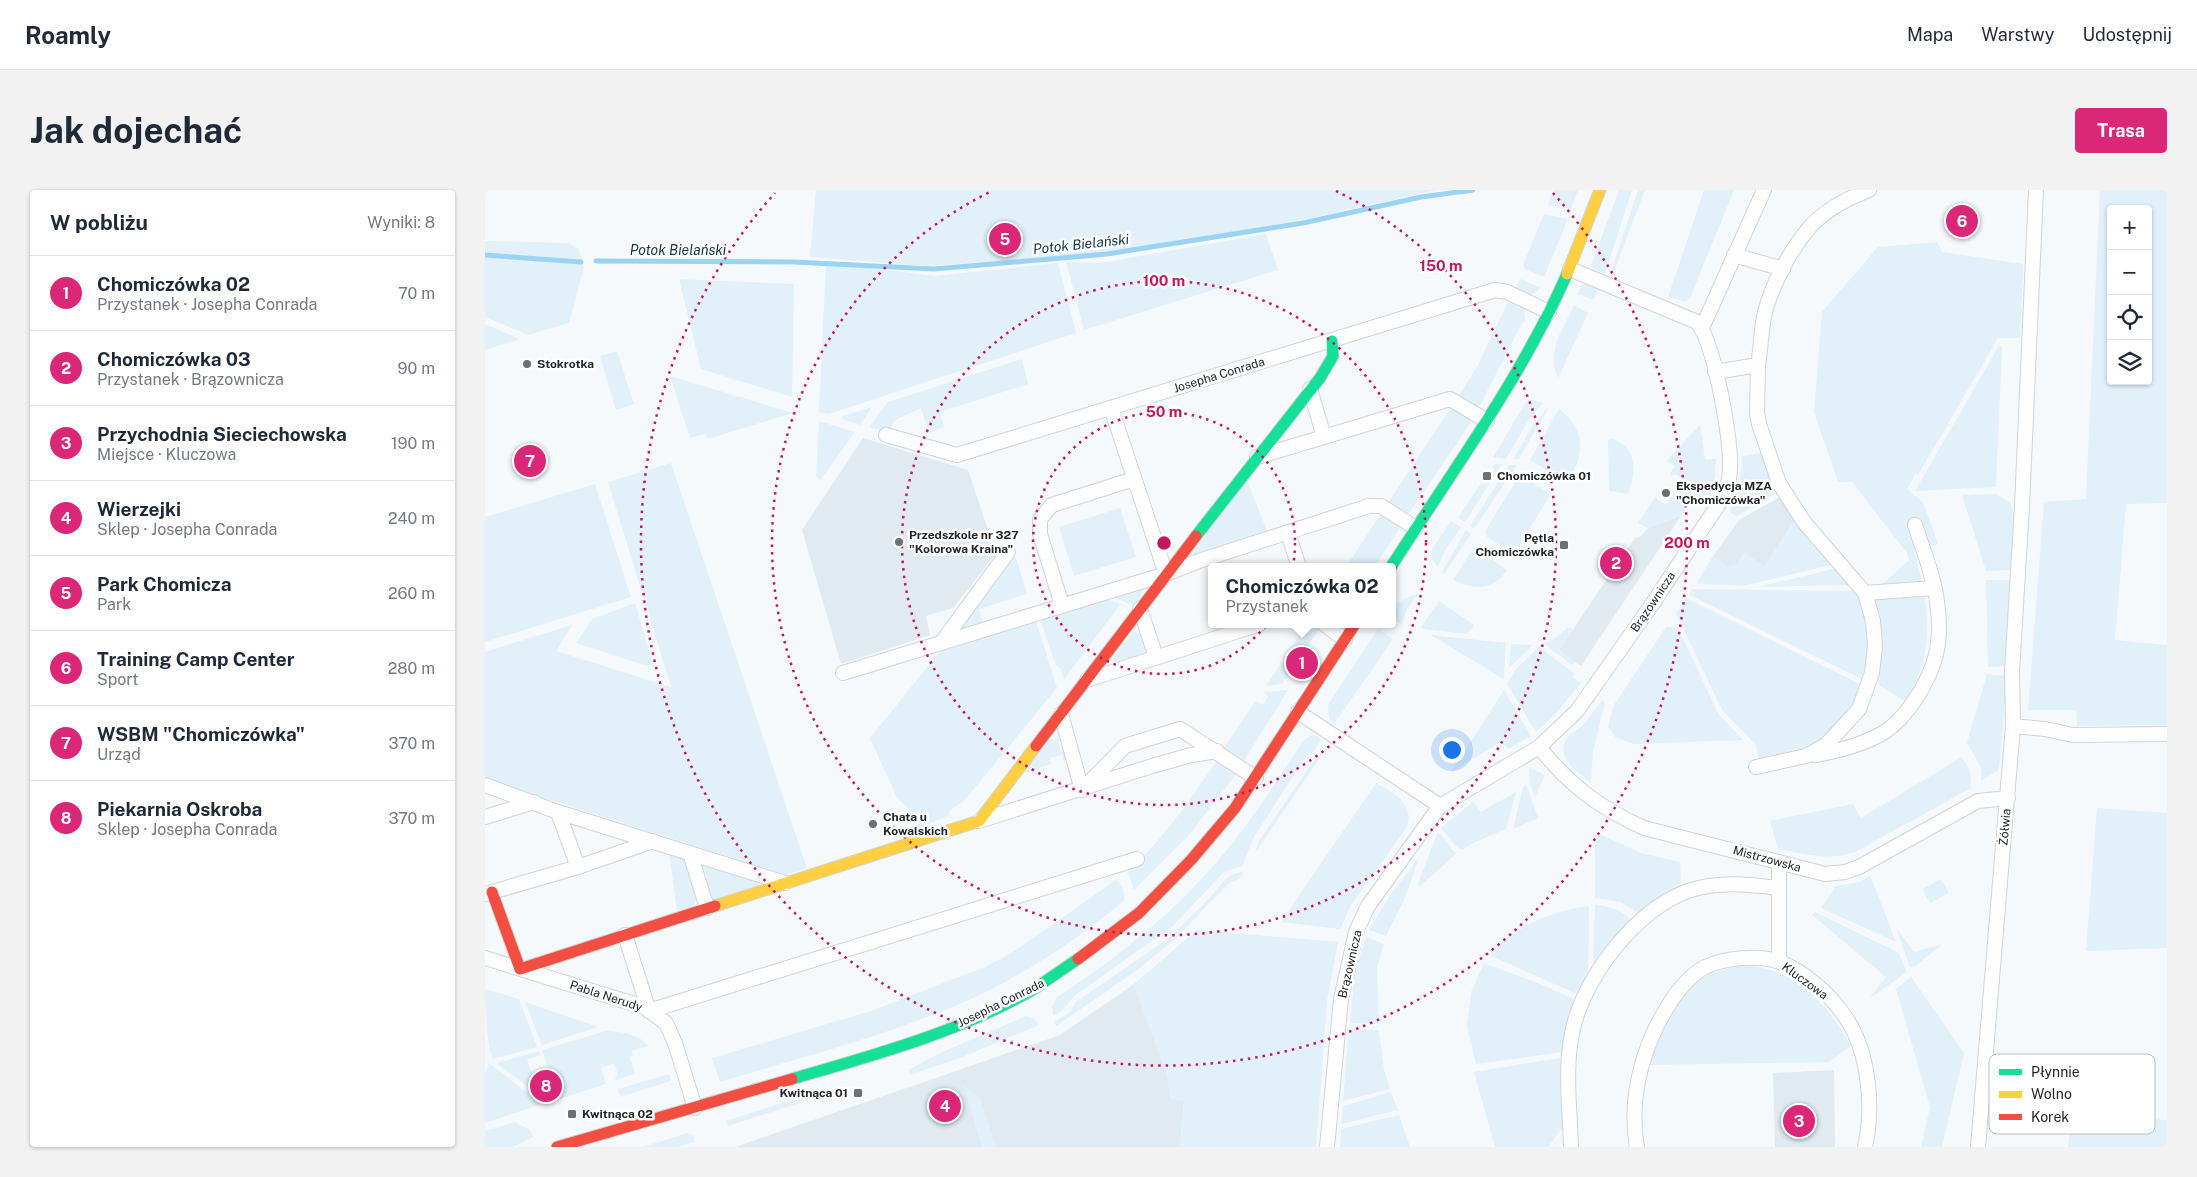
<!DOCTYPE html>
<html lang="pl">
<head>
<meta charset="utf-8">
<style>
  body { margin:0; font-family:"Public Sans",sans-serif; background:#f2f2f3; color:#1f2937 }
  .controls { position:absolute; right:15px; top:15px; display:grid; overflow:hidden; border-radius:5px; box-shadow:0 1px 4px #0004 }
  .controls button { width:45px; height:45px; display:grid; place-items:center; padding:0; border:0; border-bottom:1px solid #e0e1e3; background:#fff; color:#1f2937; font:25px sans-serif }
  .you { position:absolute; left:966px; top:559px; width:18px; height:18px; margin:-12px; border:4px solid #fff; border-radius:50%; background:#1a73e8; box-shadow:0 0 0 8px #1a73e833 }
  .badge { display:grid; place-items:center; width:32px; height:32px; border-radius:50%; background:#db2777; color:#fff; font-size:16px; font-weight:700 }
  .pin { position:absolute; translate:-50% -50%; border:2px solid #fff; box-shadow:0 1px 5px #0006 }
  .popup { position:absolute; left:723px; top:373px; width:188px; height:65px; box-sizing:border-box; display:grid; place-content:center; border-radius:5px; background:#fff; filter:drop-shadow(0 1px 4px #0005); font-size:16px; white-space:nowrap; color:#747a83 }
  .popup b { font-size:19px; color:#1f2937 }
  .popup::after { content:''; position:absolute; left:50%; top:100%; margin-left:-10px; border:10px solid transparent; border-top-color:#fff }
  .list { margin:0; padding:0; list-style:none }
  h2 { display:flex; justify-content:space-between; align-items:center; height:65px; margin:0; padding:0 20px; font-size:21px }
  h2 small { font-size:16px; font-weight:400; color:#747a83 }
  .list li { display:grid; grid-template-columns:32px 1fr auto; gap:15px; align-items:center; box-sizing:border-box; height:75px; padding:0 20px; border-top:1px solid #e0e1e3 }
  .list b { display:block; font-size:19px; white-space:nowrap }
  .list p { margin:0; font-size:16px; white-space:nowrap; color:#747a83 }
  .list em { font-size:16px; font-style:normal; color:#747a83 }
  .icon { flex:none; width:28px; height:28px; fill:none; stroke:currentColor; stroke-width:2; stroke-linecap:round; stroke-linejoin:round }
  .map { position:relative; flex:none; width:1682px; height:957px; overflow:hidden; border-radius:5px }
  header { display:flex; align-items:center; gap:30px; box-sizing:border-box; height:70px; padding:0 25px; background:#fff; border-bottom:1px solid #e0e1e3 }
  header strong { font-size:24px }
  nav { display:flex; gap:28px; margin-inline-start:auto; font-size:18px }
  .intro { display:flex; align-items:center; justify-content:space-between; box-sizing:border-box; height:120px; padding:0 30px }
  h1 { margin:0; font-size:35px }
  .button { padding:12px 22px; border-radius:5px; background:#db2777; color:#fff; font-size:18px; font-weight:700 }
  main { display:flex; gap:30px; padding:0 30px }
  aside { flex:1; background:#fff; border-radius:5px; box-shadow:0 1px 4px #0004 }
  .map>svg:first-child { display:block }
</style>
</head>
<body>
<header>
<strong>Roamly</strong>
<nav><a>Mapa</a><a>Warstwy</a><a>Udostępnij</a></nav>
</header>
<div class="intro"><h1>Jak dojechać</h1><a class="button">Trasa</a></div>
<main>
<aside>
<h2>W pobliżu<small>Wyniki: 8</small></h2>
<ul class="list">
<li><span class="badge">1</span><div><b>Chomiczówka 02</b><p>Przystanek · Josepha Conrada</p></div><em>70 m</em></li>
<li><span class="badge">2</span><div><b>Chomiczówka 03</b><p>Przystanek · Brązownicza</p></div><em>90 m</em></li>
<li><span class="badge">3</span><div><b>Przychodnia Sieciechowska</b><p>Miejsce · Kluczowa</p></div><em>190 m</em></li>
<li><span class="badge">4</span><div><b>Wierzejki</b><p>Sklep · Josepha Conrada</p></div><em>240 m</em></li>
<li><span class="badge">5</span><div><b>Park Chomicza</b><p>Park</p></div><em>260 m</em></li>
<li><span class="badge">6</span><div><b>Training Camp Center</b><p>Sport</p></div><em>280 m</em></li>
<li><span class="badge">7</span><div><b>WSBM &quot;Chomiczówka&quot;</b><p>Urząd</p></div><em>370 m</em></li>
<li><span class="badge">8</span><div><b>Piekarnia Oskroba</b><p>Sklep · Josepha Conrada</p></div><em>370 m</em></li>
</ul>
</aside>
<div class="map">
<svg width="1682" height="957" viewBox="0 0 1682 957">
  <rect width="100%" height="100%" fill="#f6f9fc"/>
  <g fill="#e1eaf0">
    <path d="M378,248L483,280L511,364L468,418L441,426L445,445L356,474L317,340Z"/>
    <path d="M1295,307L1314,331L1308,333L1280,376L1251,375L1242,377L1228,366L1254,330Z"/>
    <path d="M1196,326L1096,476L1074,460L1150,348L1156,346L1163,338Z"/>
    <path d="M649,794L683,887L685,908L699,911L695,957H250L575,845Z"/>
    <path d="M1349,880L1350,957H1290L1288,883Z"/>
  </g>
  <g fill="#e1f0f9" fill-rule="evenodd">
    <path d="M331,0H951L786,37L639,62L442,76L325,67Z"/>
    <path d="M1068,0H1093L1086,19L1063,15Z"/>
    <path d="M1134,0H1147L1120,84L1109,79L1106,75Z"/>
    <path d="M1153,0H1160L1127,87L1125,85Z"/>
    <path d="M1219,0H1249L1205,108L1201,112L1183,107Z"/>
    <path d="M1615,0H1682V313L1641,314L1630,450L1682,455V535L1592,536L1591,520H1543L1559,312L1601,309ZM1626,19H1663V191H1626Z"/>
    <path d="M1059,24L1083,29L1059,87L1040,79L1038,75Z"/>
    <path d="M781,44L793,80L599,140L581,72L615,73Z"/>
    <path d="M0,51L83,53L94,59L99,77L84,133L43,145L0,127Z"/>
    <path d="M1452,52L1457,62L1538,74L1535,148H1513L1433,285L1431,284L1422,299L1438,312L1453,354L1429,360C1444,417 1452,458 1421,512L1394,495C1397,458 1397,439 1387,404L1424,370L1422,363L1367,292H1353L1329,222L1337,122L1393,57Z"/>
    <path d="M341,72L449,86L573,73L591,143L344,224L334,222Z"/>
    <path d="M194,89L309,94L307,207L216,179Z"/>
    <path d="M1036,89L1056,98L1047,105L1029,99Z"/>
    <path d="M1100,94L1113,100L1109,110L1093,104L1096,95Z"/>
    <path d="M1023,112L1039,120L1040,132L1037,133L995,215L987,218L972,209L993,175Z"/>
    <path d="M1089,115L1103,123L1073,188C1061,160 1078,140 1089,115Z"/>
    <path d="M0,134L35,149L0,160Z"/>
    <path d="M1514,156H1517L1511,297L1430,301Z"/>
    <path d="M132,161L149,214L131,220L115,166Z"/>
    <path d="M537,169L543,194L455,222L459,237L444,243L436,218L410,230L403,242L384,237L403,212Z"/>
    <path d="M185,186L308,223L223,249L221,244L205,248Z"/>
    <path d="M1048,210L1058,213L1043,231L1021,269L1008,267L1041,212Z"/>
    <path d="M1065,215L1034,269H1028L1048,235Z"/>
    <path d="M967,216L987,231L925,322L916,323L903,313Z"/>
    <path d="M387,217L375,235L357,229L358,226Z"/>
    <path d="M1074,219C1102,242 1100,264 1082,292L1045,270Z"/>
    <path d="M334,231L370,242L335,290L331,286Z"/>
    <path d="M1215,235L1220,269H1231L1229,294L1223,309L1213,302L1196,326L1163,338L1153,333L1170,307L1181,315L1201,286L1198,289L1190,284L1188,286L1185,284L1190,276L1181,271Z"/>
    <path d="M1127,249C1153,257 1151,284 1143,304L1124,301L1123,250Z"/>
    <path d="M1277,263L1293,302L1251,326L1245,322C1253,302 1257,288 1257,266Z"/>
    <path d="M186,273L322,678L301,685L0,589V462L87,435L71,461L186,497L123,292Z"/>
    <path d="M1009,274H1017L980,332L973,328L997,292L1000,294L1010,279L1007,277Z"/>
    <path d="M1024,275H1032L989,339L985,336Z"/>
    <path d="M1035,285L1066,304L1029,364L1002,347L1000,341Z"/>
    <path d="M761,288L782,341L710,365L708,363Z"/>
    <path d="M110,294L146,407L0,452V327Z"/>
    <path d="M1512,304L1525,313L1532,332L1528,380L1501,381L1477,305Z"/>
    <path d="M635,318L651,367L589,386L574,337Z"/>
    <path d="M897,322L917,335L889,377H861Z"/>
    <path d="M966,331L976,337L959,362L953,377L946,368V361Z"/>
    <path d="M1314,331L1350,374L1258,396L1214,394L1212,392L1228,366L1242,377L1251,374L1259,362L1280,376L1308,333Z"/>
    <path d="M981,340L986,344L959,384L957,382Z"/>
    <path d="M989,357L1022,380C1008,401 989,400 968,390Z"/>
    <path d="M526,365L531,368L542,404L494,419L498,433L473,441Z"/>
    <path d="M1352,378L1367,395L1273,397Z"/>
    <path d="M1501,390H1529L1522,476L1503,477Z"/>
    <path d="M654,397L658,402L650,416L624,405Z"/>
    <path d="M1207,399L1372,401C1388,434 1386,457 1381,491L1204,405Z"/>
    <path d="M932,405L922,419L917,435L907,428V419C914,411 922,406 932,405Z"/>
    <path d="M615,407L650,419L635,415L579,489L576,479L571,475L554,426Z"/>
    <path d="M1201,408L1379,496C1369,516 1354,536 1336,551C1320,564 1294,567 1274,572L1271,555L1237,520L1191,423Z"/>
    <path d="M954,411L989,435L982,444L938,439L936,437Z"/>
    <path d="M150,413L168,474L162,476L91,453L107,429Z"/>
    <path d="M550,428L572,498L479,611L465,620L464,626L433,638L428,623L412,608L385,548L461,454Z"/>
    <path d="M822,434H830L835,438L797,494L781,496Z"/>
    <path d="M1084,437L1088,440L1074,460L1090,471L1087,475L1058,453L1069,449Z"/>
    <path d="M1181,437L1193,438L1234,525L1258,550L1149,554L1130,547L1123,536L1129,515Z"/>
    <path d="M893,439L908,449L849,534L844,528L843,515Z"/>
    <path d="M648,441L657,445L662,461L660,465L633,474L627,470Z"/>
    <path d="M946,445L1021,453L1019,488H1017Z"/>
    <path d="M1026,454L1048,455L1024,478V477Z"/>
    <path d="M1054,457L1089,483L1088,488L1096,493L1069,526L1051,542L1022,494L1030,480Z"/>
    <path d="M1502,484L1522,486L1514,580L1496,591V577L1482,553Z"/>
    <path d="M803,500L759,571L738,559L771,511L778,515L783,506L778,502Z"/>
    <path d="M1019,500L1046,546L1023,559L1016,552L966,582Z"/>
    <path d="M1117,510L1120,512L1108,561L1106,593C1094,583 1071,569 1081,550C1084,543 1093,540 1098,535C1105,527 1111,518 1117,510Z"/>
    <path d="M830,545L836,549L828,564L822,565L769,647L757,676L739,682L688,736L589,806L577,821L568,826L567,817L571,808C637,765 700,714 749,651C774,619 796,585 818,551L825,546Z"/>
    <path d="M574,548L577,550L573,551L576,562L581,560L583,569L578,570L577,565L565,568L566,574L539,583L564,550Z"/>
    <path d="M845,552H846L770,663L774,651L829,570Z"/>
    <path d="M1477,567L1485,580L1486,598L1372,661C1344,672 1322,664 1293,659L1285,631L1368,614L1376,628Z"/>
    <path d="M733,569L752,583L703,646L649,700L643,682C681,646 704,611 733,569Z"/>
    <path d="M1044,577L1060,585L1050,607L1045,593Z"/>
    <path d="M891,593C909,603 930,614 922,637L866,715L855,739L796,732Z"/>
    <path d="M1041,594L1053,628L1028,639L1038,597Z"/>
    <path d="M1031,602L1021,639L988,653L978,659L973,658L956,638L988,612L996,622Z"/>
    <path d="M1612,618L1682,623V758L1601,761Z"/>
    <path d="M953,642L971,664L934,697L933,693Z"/>
    <path d="M1110,642L1156,663L1195,672L1196,691L1194,697L1175,706L1153,723L1136,712L1110,708Z"/>
    <path d="M184,662L199,667C203,678 219,709 207,716C203,718 197,720 192,721Z"/>
    <path d="M934,668L920,708L901,746L884,740L906,704Z"/>
    <path d="M213,672L273,690L274,695L225,711L218,689L222,688L218,675L213,674Z"/>
    <path d="M759,681L754,689L745,692L688,751L648,783L571,836L570,831L585,822L591,812L684,748L719,714L740,690L746,685Z"/>
    <path d="M1385,685L1411,752L1336,718L1351,696L1375,692Z"/>
    <path d="M1456,689L1464,703L1445,713L1437,699Z"/>
    <path d="M631,690C637,694 641,704 639,711C595,747 548,779 497,804C417,842 320,866 235,892L227,868L386,821L500,777L528,762Z"/>
    <path d="M1110,714L1133,720L1147,730L1127,749L1108,777Z"/>
    <path d="M1104,716L1103,786L1094,805L1002,764C1030,737 1065,721 1104,716Z"/>
    <path d="M1330,722L1414,763L1421,781L1418,785L1384,809L1401,787L1327,725Z"/>
    <path d="M1411,738L1429,762L1458,754L1429,777H1425Z"/>
    <path d="M712,740L853,752L842,811L831,957H695L699,911L685,909L682,887L649,794Z"/>
    <path d="M881,747L899,754L892,777L894,834L865,833L870,781Z"/>
    <path d="M999,773L1053,793L1091,810L1081,837L1079,862L991,874L982,836L986,802Z"/>
    <path d="M1259,775C1313,780 1340,811 1366,856L1344,872L1163,875C1170,845 1189,809 1215,790C1227,781 1244,778 1259,775Z"/>
    <path d="M1426,787L1479,863L1457,957H1436L1445,917L1411,799Z"/>
    <path d="M0,799L34,809L52,857L8,869C2,860 0,813 0,799Z"/>
    <path d="M40,812L113,837L57,855Z"/>
    <path d="M541,826L549,829L554,835L475,868L425,885L423,880L453,864Z"/>
    <path d="M864,839L894,840L899,880L905,899L858,911Z"/>
    <path d="M121,841C136,842 153,843 163,856L146,861L148,866L145,867L150,884L131,890L130,887L133,885L129,873L116,878L121,894L74,909L57,860Z"/>
    <path d="M54,861L56,865L42,870L56,907L12,873Z"/>
    <path d="M1081,867L1080,934L1063,957H1010L989,882Z"/>
    <path d="M4,873L57,914L0,933V882Z"/>
    <path d="M184,884L186,891L135,907L133,899Z"/>
    <path d="M478,895L495,907L511,957H497Z"/>
    <path d="M906,902L913,920L856,934L858,916Z"/>
    <path d="M320,908L321,911L243,936L241,931L296,913H305V910Z"/>
    <path d="M1587,924L1682,930V957H1583Z"/>
    <path d="M914,925L925,957H855L856,939Z"/>
    <path d="M30,932L45,940L48,947L28,957H0V941Z"/>
    <path d="M202,943L209,946V952L193,957H158Z"/>
  </g>
  <g fill="none" stroke-linecap="round" stroke-linejoin="round">
    <g stroke="#9ad4f2" stroke-width="5">
      <path d="M0,65L96,72"/>
      <path d="M111,71L309,72L449,79L622,64L818,33L936,7L988,0"/>
    </g>
    <g stroke="#d0d4d6" stroke-width="16">
      <g id="street">
        <path d="M1249,65L1298,79"/>
        <path d="M1217,138L1279,0"/>
        <path d="M1273,175C1276,158 1276,139 1280,122C1288,93 1305,60 1325,37C1340,20 1363,8 1384,0"/>
        <path d="M1230,182L1273,175L1272,223L1274,234L1294,293L1319,332L1380,403L1388,431L1390,456L1387,483L1374,519L1341,555L1321,566L1271,577"/>
        <path d="M825,199L839,247"/>
        <path d="M626,218L681,384L714,371L884,316H896L931,338"/>
        <path d="M401,245L472,265L1010,100L1022,102L1064,122"/>
        <path d="M772,267L965,209L1002,231"/>
        <path d="M803,343L814,377"/>
        <path d="M1380,403L1449,398"/>
        <path d="M577,415L555,344V329L567,315L649,289"/>
        <path d="M655,419L671,467"/>
        <path d="M839,434L860,450"/>
        <path d="M457,452L523,362"/>
        <path d="M358,483L681,384"/>
        <path d="M602,490L775,434"/>
        <path d="M813,522L955,616"/>
        <path d="M576,524L597,600L640,556L695,539L771,588"/>
        <path d="M1528,536L1560,539L1588,545L1682,544"/>
        <path d="M1054,557C1084,595 1115,618 1159,638L1340,684L1360,682L1374,677L1493,611L1523,608"/>
        <path d="M1330,565C1354,561 1377,555 1398,543C1411,535 1419,525 1428,513C1451,479 1458,453 1452,412C1449,386 1438,360 1430,335"/>
        <path d="M0,595L73,622L300,693"/>
        <path d="M73,622L93,677"/>
        <path d="M0,627L49,612"/>
        <path d="M494,631L667,576L706,565L732,561"/>
        <path d="M205,663L222,718"/>
        <path d="M0,704L93,677L168,651"/>
        <path d="M140,745L164,821L652,669"/>
        <path d="M0,768L159,817L181,833L190,853L210,918"/>
        <path d="M1294,771V672"/>
        <path d="M842,957L856,809L871,742L883,716L955,616L1054,557L1092,521L1168,413L1239,306C1242,297 1245,289 1245,279C1246,249 1230,154 1212,132L1085,79"/>
        <path d="M1086,957C1085,919 1079,877 1088,839C1099,787 1152,719 1203,701C1233,691 1263,694 1293,698"/>
        <path d="M1152,957C1145,919 1153,880 1167,846C1178,822 1196,790 1220,777C1239,768 1275,764 1295,772C1320,782 1346,805 1361,828C1384,862 1389,918 1380,957"/>
        <path d="M1493,957L1528,536L1527,481L1537,316L1551,0"/>
      </g>
    </g>
    <g stroke="#d0d4d6" stroke-width="13">
      <g id="fast">
        <path d="M711,346L835,188L848,166L847,151"/>
        <path d="M906,377C967,281 1036,189 1082,84"/>
        <path d="M307,889C386,866 478,841 549,799C564,789 578,779 593,769"/>
      </g>
    </g>
    <g stroke="#d0d4d6" stroke-width="13">
      <g id="slow">
        <path d="M1082,84L1115,0"/>
        <path d="M230,716L494,631L551,556"/>
      </g>
    </g>
    <g stroke="#d0d4d6" stroke-width="13">
      <g id="jam">
        <path d="M551,556L711,346"/>
        <path d="M7,702L35,779L230,716"/>
        <path d="M593,769L654,723L706,670L750,618L870,434"/>
        <path d="M72,957L307,889"/>
      </g>
    </g>
    <use href="#street" stroke="#fefeff" stroke-width="14"/>
    <use href="#fast" stroke="#16e098" stroke-width="11"/>
    <use href="#slow" stroke="#ffcf43" stroke-width="11"/>
    <use href="#jam" stroke="#f24e42" stroke-width="11"/>
  </g>
  <g fill="none" stroke="#c2185b" stroke-width="2.5" stroke-dasharray="2.5 5">
    <circle cx="679" cy="353" r="131"/>
    <circle cx="679" cy="353" r="262"/>
    <path d="M851 1A392 392 0 1 1 507 1"/>
    <path d="M1068 3A523 523 0 1 1 290 3"/>
  </g>
  <g fill="#6c7072" stroke="#fff" stroke-width="2">
    <circle cx="42" cy="174" r="5"/>
    <rect x="997" y="281" width="10" height="10" rx="2.5"/>
    <circle cx="1181" cy="303" r="5"/>
    <circle cx="414" cy="352" r="5"/>
    <rect x="1074" y="350" width="10" height="10" rx="2.5"/>
    <circle cx="388" cy="634" r="5"/>
    <rect x="368" y="898" width="10" height="10" rx="2.5"/>
    <rect x="82" y="919" width="10" height="10" rx="2.5"/>
  </g>
  <g text-anchor="middle" dominant-baseline="central" stroke-width="5" stroke-linejoin="round" paint-order="stroke">
    <g font-size="12" font-weight="bold" fill="#222628" stroke="#fff" text-anchor="start">
      <text x="52" y="174">Stokrotka</text>
      <text x="1012" y="286">Chomiczówka 01</text>
      <text x="1191" y="296">Ekspedycja MZA<tspan x="1191" dy="14">"Chomiczówka"</tspan></text>
      <text x="424" y="345">Przedszkole nr 327<tspan x="424" dy="14">"Kolorowa Kraina"</tspan></text>
      <text x="1069" y="348" text-anchor="end">Pętla<tspan x="1069" dy="14">Chomiczówka</tspan></text>
      <text x="398" y="627">Chata u<tspan x="398" dy="14">Kowalskich</tspan></text>
      <text x="363" y="903" text-anchor="end">Kwitnąca 01</text>
      <text x="97" y="924">Kwitnąca 02</text>
    </g>
    <g font-size="12" fill="#222628" stroke="#fff">
      <text transform="translate(734 185) rotate(-17)">Josepha Conrada</text>
      <text transform="translate(1168 412) rotate(-56)">Brązownicza</text>
      <text transform="translate(1520 637) rotate(-85)">Żółwia</text>
      <text transform="translate(1282 669) rotate(15)">Mistrzowska</text>
      <text transform="translate(865 774) rotate(-77)">Brązownicza</text>
      <text transform="translate(1320 791) rotate(36)">Kluczowa</text>
      <text transform="translate(121 806) rotate(18)">Pabla Nerudy</text>
      <text transform="translate(516 813) rotate(-26)">Josepha Conrada</text>
    </g>
    <g font-size="14" font-style="italic" fill="#123648" stroke="#fff">
      <text transform="translate(596 54) rotate(-6)">Potok Bielański</text>
      <text x="193" y="60">Potok Bielański</text>
    </g>
  </g>
  <rect x="1504" y="864" width="166" height="80" rx="8" fill="#fff" stroke="#bdbebe" stroke-width="1"/>
  <rect x="1514" y="879" width="23" height="6" fill="#16e098"/>
  <rect x="1514" y="901" width="23" height="7" fill="#ffcf43"/>
  <rect x="1514" y="924" width="23" height="6" fill="#f24e42"/>
  <g font-size="14" fill="#222628">
    <text x="1546" y="887">Płynnie</text>
    <text x="1546" y="909">Wolno</text>
    <text x="1546" y="932">Korek</text>
  </g>
  <circle cx="679" cy="353" r="8" fill="#c2185b" stroke="#fff" stroke-width="2.5"/>
  <g font-size="15" text-anchor="middle" font-weight="bold" fill="#c2185b" stroke="#fff" stroke-width="5" stroke-linejoin="round" paint-order="stroke">
    <text x="956" y="81">150 m</text>
    <text x="679" y="96">100 m</text>
    <text x="679" y="227">50 m</text>
    <text x="1202" y="358">200 m</text>
  </g>
</svg>
<div class="controls">
<button>+</button>
<button>−</button>
<button><svg class="icon" aria-label="locate" viewBox="0 0 24 24"><circle cx="12" cy="12" r="6"/><path d="M12 2v4M12 18v4M2 12h4M18 12h4"/></svg></button>
<button><svg class="icon" aria-label="layers" viewBox="0 0 24 24"><path d="M12 4l9 5-9 5-9-5zM3 14l9 5 9-5"/></svg></button>
</div>
<div class="you"></div>
<div class="pin badge" style="left:817px;top:473px">1</div>
<div class="popup"><b>Chomiczówka 02</b>Przystanek</div>
<div class="pin badge" style="left:1131px;top:373px">2</div>
<div class="pin badge" style="left:1314px;top:931px">3</div>
<div class="pin badge" style="left:460px;top:916px">4</div>
<div class="pin badge" style="left:520px;top:49px">5</div>
<div class="pin badge" style="left:1477px;top:31px">6</div>
<div class="pin badge" style="left:45px;top:271px">7</div>
<div class="pin badge" style="left:61px;top:896px">8</div>
</div>
</main>
</body>
</html>
